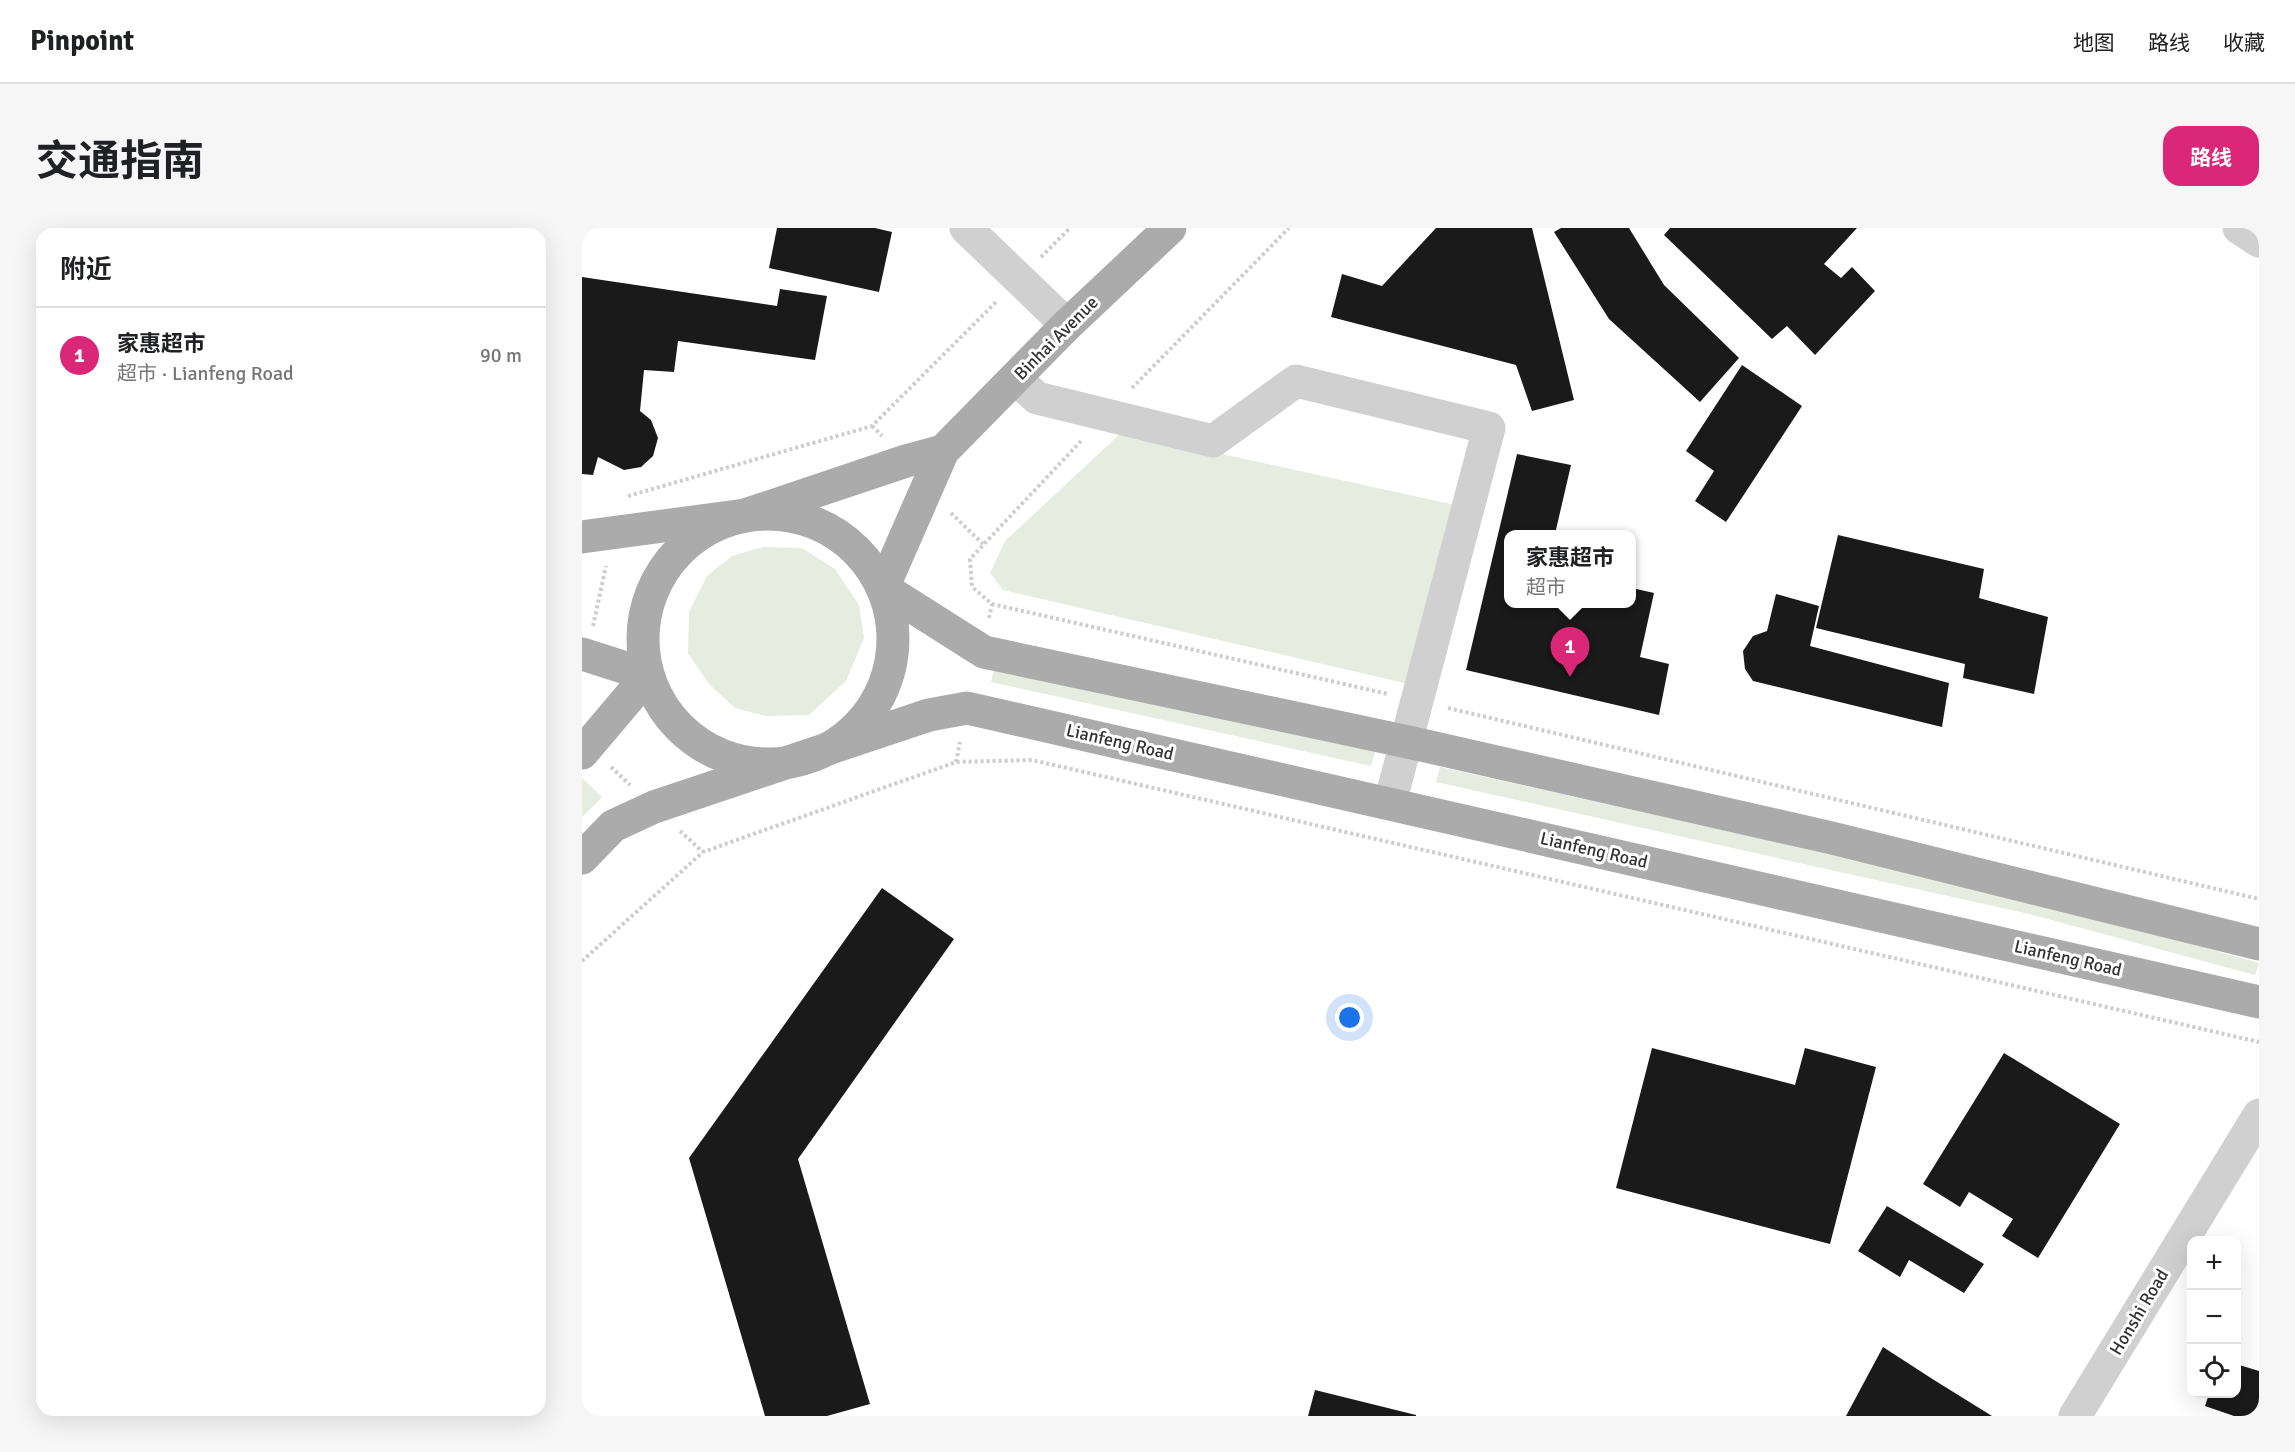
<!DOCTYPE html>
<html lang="zh">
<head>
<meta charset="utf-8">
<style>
  body { margin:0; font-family:Signika,"Noto Sans SC",sans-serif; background:#f6f6f6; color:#202124 }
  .controls { position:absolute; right:18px; bottom:18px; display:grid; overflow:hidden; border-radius:12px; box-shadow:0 6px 24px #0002 }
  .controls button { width:54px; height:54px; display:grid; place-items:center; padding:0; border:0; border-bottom:2px solid #e0e0e0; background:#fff; color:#202124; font:30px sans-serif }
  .you { position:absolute; left:768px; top:790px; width:21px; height:21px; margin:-15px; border:4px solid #fff; border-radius:50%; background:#1a73e8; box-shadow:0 0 0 9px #1a73e833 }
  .badge { display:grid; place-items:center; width:39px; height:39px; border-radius:50%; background:#db2777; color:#fff; font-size:20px; font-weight:700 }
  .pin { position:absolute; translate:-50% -50px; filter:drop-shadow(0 2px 3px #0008) }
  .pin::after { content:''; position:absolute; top:32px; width:21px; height:18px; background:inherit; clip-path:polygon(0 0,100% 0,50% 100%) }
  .popup { position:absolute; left:922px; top:302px; width:132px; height:78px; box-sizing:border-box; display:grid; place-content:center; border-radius:12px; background:#fff; filter:drop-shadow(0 2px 4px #0005); font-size:20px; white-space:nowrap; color:#757577 }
  .popup b { font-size:22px; color:#202124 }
  .popup::after { content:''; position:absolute; left:50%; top:100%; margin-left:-12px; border:12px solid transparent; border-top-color:#fff }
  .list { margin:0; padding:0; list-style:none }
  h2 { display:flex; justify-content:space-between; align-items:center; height:78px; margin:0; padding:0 24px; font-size:26px }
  h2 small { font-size:20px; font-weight:400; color:#757577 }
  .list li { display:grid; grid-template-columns:39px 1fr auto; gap:18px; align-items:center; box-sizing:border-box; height:96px; padding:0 24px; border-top:2px solid #e0e0e0 }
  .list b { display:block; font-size:22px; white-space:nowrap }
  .list p { margin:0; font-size:20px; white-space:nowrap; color:#757577 }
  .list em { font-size:20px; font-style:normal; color:#757577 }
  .icon { flex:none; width:33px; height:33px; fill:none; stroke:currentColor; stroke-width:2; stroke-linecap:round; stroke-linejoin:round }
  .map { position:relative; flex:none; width:1677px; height:1188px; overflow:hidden; border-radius:18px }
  header { display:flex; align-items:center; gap:36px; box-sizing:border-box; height:84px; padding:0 30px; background:#fff; border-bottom:2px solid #e0e0e0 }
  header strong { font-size:28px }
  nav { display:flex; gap:33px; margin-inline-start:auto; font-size:21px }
  .intro { display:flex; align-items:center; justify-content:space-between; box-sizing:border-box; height:144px; padding:0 36px }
  h1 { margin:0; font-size:42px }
  .button { padding:15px 27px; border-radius:18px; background:#db2777; color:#fff; font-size:21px; font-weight:700 }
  main { display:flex; gap:36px; padding:0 36px }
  aside { flex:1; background:#fff; border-radius:18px; box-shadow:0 6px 24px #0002 }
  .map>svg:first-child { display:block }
</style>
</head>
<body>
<header>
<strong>Pinpoint</strong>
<nav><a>地图</a><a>路线</a><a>收藏</a></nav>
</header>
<div class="intro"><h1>交通指南</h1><a class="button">路线</a></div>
<main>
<aside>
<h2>附近<small></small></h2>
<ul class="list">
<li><span class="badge">1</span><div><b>家惠超市</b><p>超市 · Lianfeng Road</p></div><em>90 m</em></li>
</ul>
</aside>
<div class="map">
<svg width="1677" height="1188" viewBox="0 0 1677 1188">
  <rect width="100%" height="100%" fill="#fff"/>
  <g fill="#e6ecdf">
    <path d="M540,204L873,277L831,457L421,362L408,345L423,313Z"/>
    <path d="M181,319L220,320L253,341L277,377L282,410L264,453L227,487L184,488L153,480L127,456L106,425L107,384L125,348L150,328Z"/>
    <path d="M413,437L794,521L789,538L409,454Z"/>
    <path d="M858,539L1451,671L1677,735L1673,747L1447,686L854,554Z"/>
    <path d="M0,550L20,569L0,589Z"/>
  </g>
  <g fill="#1a1a1a">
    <path d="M195,0H293L310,4L297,64L187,40Z"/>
    <path d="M854,0H950L992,172L950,183L934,137L749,89L760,46L800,58Z"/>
    <path d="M979,0H1047L1082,57L1157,130L1118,174L1027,91L972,4Z"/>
    <path d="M1088,0H1275L1242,36L1259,50L1270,39L1293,63L1233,127L1205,98L1190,111L1082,7Z"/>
    <path d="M0,49L195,78L198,61L245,68L233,132L96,113L92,144L62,142L58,183L69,192L76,210L71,228L59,239L42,242L16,229L11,247L0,246Z"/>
    <path d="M1160,137L1220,178L1144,294L1113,273L1132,243L1104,223Z"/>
    <path d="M935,226L989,237L973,306H926V376H1050V360L1072,365L1058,429L1087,436L1077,487L884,442Z"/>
    <path d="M1256,307L1402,341L1397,370L1466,389L1452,466L1381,450L1383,436L1234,400Z"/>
    <path d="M1194,366L1237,378L1228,418L1367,455L1360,499L1171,453L1163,441L1161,423L1171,408L1185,403Z"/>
    <path d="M300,660L372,711L216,931L288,1176L245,1188H183L107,930Z"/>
    <path d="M1070,820L1213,857L1223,820L1294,839L1248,1016L1034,960Z"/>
    <path d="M1422,825L1538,896L1456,1030L1420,1008L1431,991L1387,964L1378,979L1341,956Z"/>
    <path d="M1305,978L1402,1036L1382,1065L1327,1032L1318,1049L1276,1023Z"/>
    <path d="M1301,1119L1352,1152L1410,1188H1264Z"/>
    <path d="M1654,1136L1677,1143V1188H1652L1623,1178L1627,1166H1654Z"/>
    <path d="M733,1162L834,1187V1188H726Z"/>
  </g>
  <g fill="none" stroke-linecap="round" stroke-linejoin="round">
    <g stroke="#cdcdcd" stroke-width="4" stroke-dasharray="3 3" stroke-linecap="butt">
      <path d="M459,29L488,0"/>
      <path d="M550,160L707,0"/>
      <path d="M290,198L300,208"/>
      <path d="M499,213L388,331L390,359L410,376L806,466"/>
      <path d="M46,268L290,198L415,73"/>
      <path d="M369,285L401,316"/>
      <path d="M407,390L410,376"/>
      <path d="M11,398L24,338"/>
      <path d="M866,480L1677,671"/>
      <path d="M374,534L378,514"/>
      <path d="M29,539L48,557"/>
      <path d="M98,603L121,624"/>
      <path d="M0,733L121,624L374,534L450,532L1677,814"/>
    </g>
    <g stroke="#d0d0d0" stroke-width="33">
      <path d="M384,0L485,97"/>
      <path d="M1657,0L1677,13"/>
      <path d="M433,150L455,170L631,213L714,153L907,200L808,575"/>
      <path d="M1493,1188L1677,887"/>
    </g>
    <g stroke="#ababab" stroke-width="33">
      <path d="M588,0L485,97L361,223L301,360L402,424L826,514L1250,610L1677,716"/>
      <circle cx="186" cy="411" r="125"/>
      <path d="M0,309L163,287L324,233L361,223"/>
      <path d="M0,426L66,447L0,525"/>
      <path d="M0,630L31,598L72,579L347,487L385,480L1677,774"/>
    </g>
  </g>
  <g text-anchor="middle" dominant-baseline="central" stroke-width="6" stroke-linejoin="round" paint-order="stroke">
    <g font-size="18" fill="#333" stroke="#fff">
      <text transform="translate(474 110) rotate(-45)">Binhai Avenue</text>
      <text transform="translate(538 514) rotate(13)">Lianfeng Road</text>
      <text transform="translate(1012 622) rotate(13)">Lianfeng Road</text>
      <text transform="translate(1486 730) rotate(13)">Lianfeng Road</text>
      <text transform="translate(1557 1084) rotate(-59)">Honshi Road</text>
    </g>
  </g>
</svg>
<div class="controls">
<button>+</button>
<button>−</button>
<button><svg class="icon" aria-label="locate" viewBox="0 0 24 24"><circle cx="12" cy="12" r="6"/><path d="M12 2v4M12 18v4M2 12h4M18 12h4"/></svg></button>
</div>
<div class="you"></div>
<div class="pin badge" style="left:988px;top:449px">1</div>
<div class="popup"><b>家惠超市</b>超市</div>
</div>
</main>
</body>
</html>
